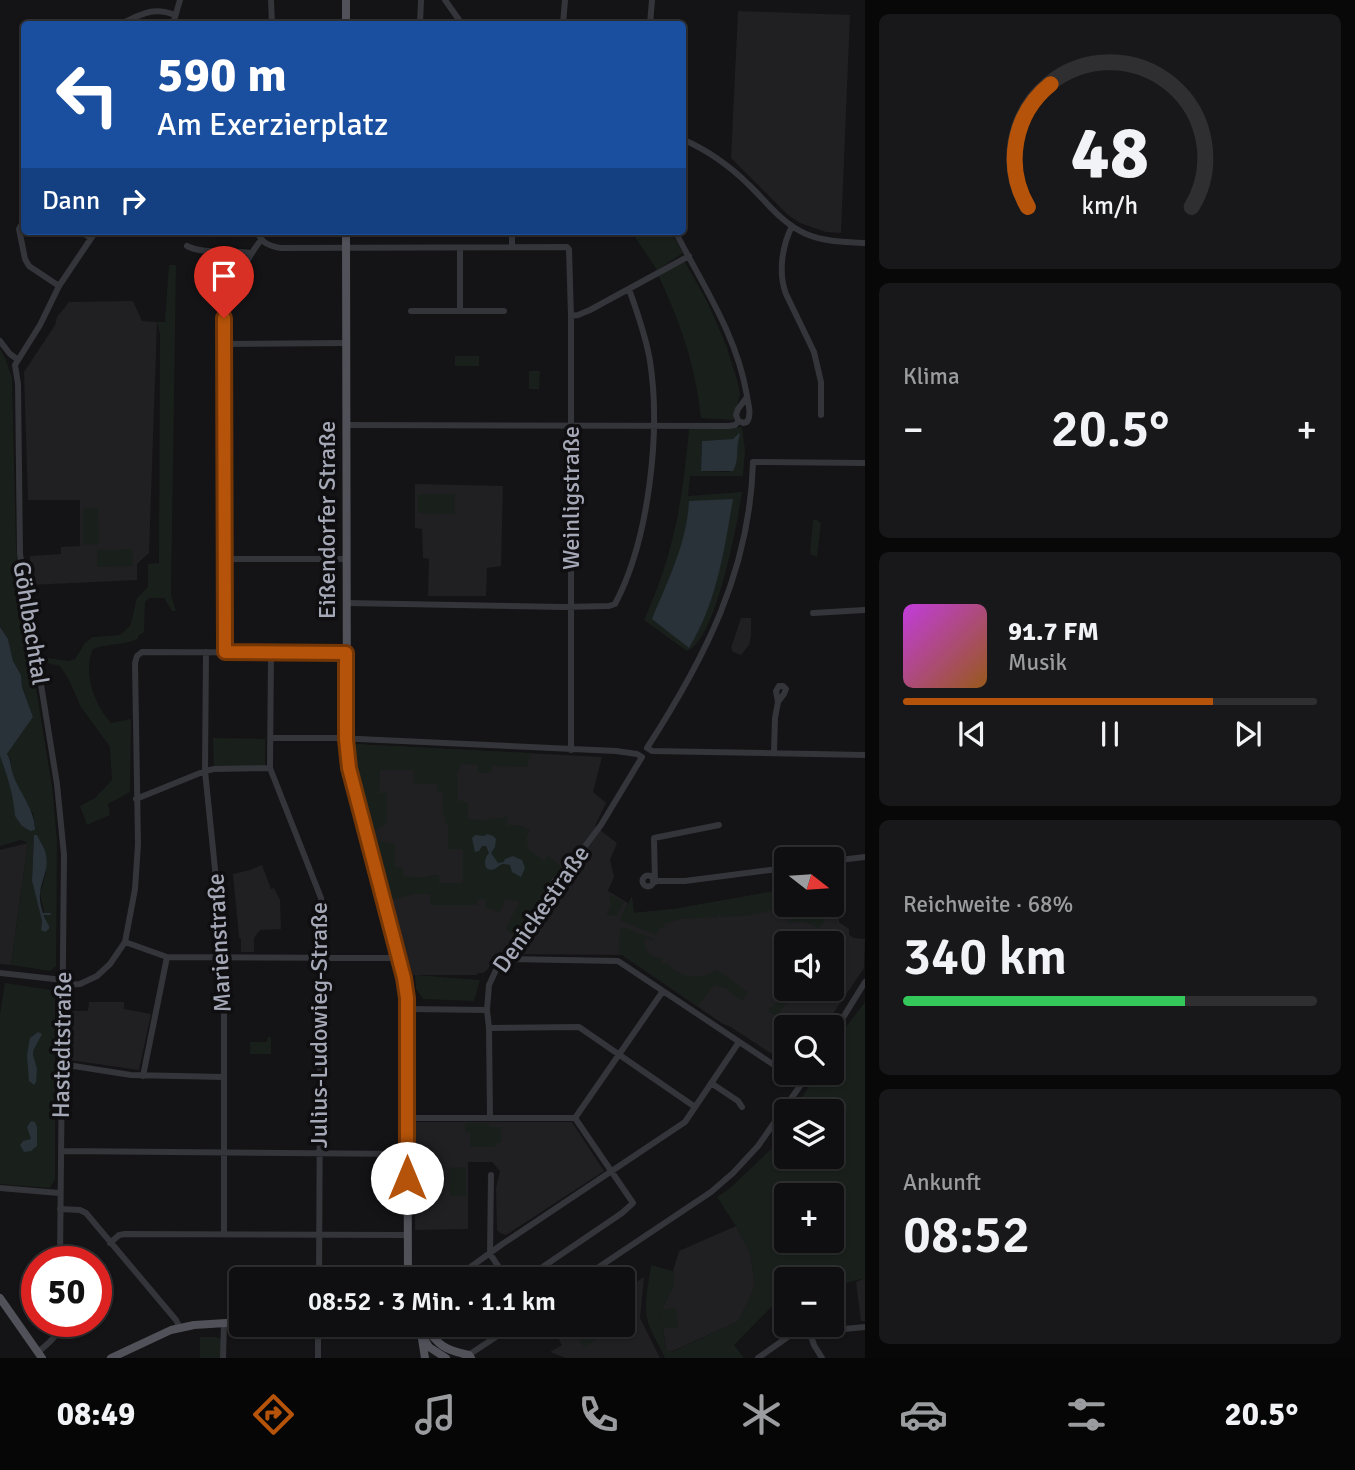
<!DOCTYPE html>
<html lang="de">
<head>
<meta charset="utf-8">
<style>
	:root { --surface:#0f0e10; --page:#181719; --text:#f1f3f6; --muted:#9b9c9f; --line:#2f2e30; --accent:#b45309 }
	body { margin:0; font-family:Signika,sans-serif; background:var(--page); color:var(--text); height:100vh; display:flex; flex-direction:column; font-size:26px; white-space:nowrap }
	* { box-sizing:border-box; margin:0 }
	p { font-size:23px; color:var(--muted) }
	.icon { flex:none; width:38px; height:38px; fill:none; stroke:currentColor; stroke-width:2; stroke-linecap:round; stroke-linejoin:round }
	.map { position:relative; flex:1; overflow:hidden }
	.panel { display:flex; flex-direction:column; gap:14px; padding:14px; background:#080809; width:490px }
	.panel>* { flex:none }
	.banner { position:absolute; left:21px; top:21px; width:665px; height:214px; border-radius:7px; box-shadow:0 2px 5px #0004,0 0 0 2px var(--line); background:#1a4fa0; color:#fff; overflow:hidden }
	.needle { width:46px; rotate:107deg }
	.fabs { position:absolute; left:774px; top:847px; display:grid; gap:14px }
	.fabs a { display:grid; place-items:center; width:70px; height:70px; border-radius:7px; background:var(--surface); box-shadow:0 2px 5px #0004,0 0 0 2px var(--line); font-size:35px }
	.speed { position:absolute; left:21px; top:1246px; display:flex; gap:14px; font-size:35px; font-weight:700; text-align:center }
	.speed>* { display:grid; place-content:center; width:91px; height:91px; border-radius:50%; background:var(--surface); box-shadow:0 2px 5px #0004,0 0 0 2px var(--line); line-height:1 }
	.speed .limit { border:10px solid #d22; background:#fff; color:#111 }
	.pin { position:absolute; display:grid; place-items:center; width:60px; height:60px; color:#fff; margin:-72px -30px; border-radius:50% 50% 50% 0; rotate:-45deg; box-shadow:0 0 7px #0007 }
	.pin .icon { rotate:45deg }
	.me { position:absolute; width:77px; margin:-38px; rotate:0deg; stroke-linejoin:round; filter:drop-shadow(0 0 5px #0008) }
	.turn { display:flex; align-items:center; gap:24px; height:147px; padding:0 21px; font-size:32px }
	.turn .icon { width:91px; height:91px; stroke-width:2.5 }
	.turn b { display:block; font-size:49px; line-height:60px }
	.then { display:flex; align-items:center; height:66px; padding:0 21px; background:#0003; gap:14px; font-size:26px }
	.big { font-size:52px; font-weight:600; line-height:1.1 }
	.panel .widget { flex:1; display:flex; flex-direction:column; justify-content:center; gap:10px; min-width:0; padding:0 24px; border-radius:10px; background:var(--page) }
	.panel .dial { align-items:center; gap:0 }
	.dial svg { height:182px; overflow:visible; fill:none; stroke:var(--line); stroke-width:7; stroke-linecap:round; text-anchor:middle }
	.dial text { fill:var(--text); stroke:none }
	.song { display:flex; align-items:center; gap:21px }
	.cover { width:84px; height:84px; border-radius:10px; background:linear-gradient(135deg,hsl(290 70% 55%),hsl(30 70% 35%)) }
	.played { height:7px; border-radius:4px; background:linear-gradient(90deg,var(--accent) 75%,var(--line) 75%) }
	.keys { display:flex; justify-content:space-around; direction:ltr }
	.heat { display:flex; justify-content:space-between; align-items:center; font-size:38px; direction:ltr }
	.charge { height:10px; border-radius:5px; background:linear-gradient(90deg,#34c759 68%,var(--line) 0) }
	.trip { position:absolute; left:229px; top:1267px; width:406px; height:70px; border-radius:7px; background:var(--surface); box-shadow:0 2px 5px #0004,0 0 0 2px var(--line); font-weight:600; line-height:70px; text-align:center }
	.dock { display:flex; height:112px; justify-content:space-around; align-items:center; background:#060606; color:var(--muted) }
	.dock .icon { width:49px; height:49px }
	.dock .on { color:var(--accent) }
	.dock b { font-size:32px; color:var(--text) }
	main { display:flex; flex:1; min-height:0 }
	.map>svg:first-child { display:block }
</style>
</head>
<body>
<main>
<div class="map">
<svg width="865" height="1358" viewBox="0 0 865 1358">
	<rect width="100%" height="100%" fill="#141315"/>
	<path fill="#201f22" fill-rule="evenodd" d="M738 11 850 15 841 233 826 232 800 223 788 215 731 158Z
		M133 301 142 321 157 322 149 553 137 564V580L30 585V556L61 554V547L80 546V500H28L24 372 55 325 57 317 69 302Z
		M415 484 503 486 501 566 487 568 486 596H428L429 559 423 558 422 529 415 528Z
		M741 618H751V636L749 645 741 655 733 652 731 648Z
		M354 744 602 757 593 792 606 803 595 826 617 843 610 860 614 877 608 891 628 903 623 914 674 909 786 889V905H831V890L840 889 839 922 849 929V935L854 938 865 939 864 968 824 1027H786V1063L729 1026 723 1024 622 955 499 954 487 970 483 973H477V975H413L391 900 356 769ZM786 943H831V989H786Z
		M28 843 11 965 0 964V850Z
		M262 865 271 889 274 888 280 900 281 929 260 930 254 938V952H241V939L239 937 233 874 250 870Z
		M89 1002H124V1009L151 1014 139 1070 69 1060 70 1011H88Z
		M416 1122H572L604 1171 506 1235 500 1233 497 1230 496 1188 500 1171 492 1162H468V1229L415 1230Z
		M736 1226 750 1252 755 1286 739 1321 671 1352 666 1350 661 1311 674 1285 673 1271 679 1251Z
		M644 1277 640 1318 660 1358H566L550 1352 562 1345 556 1335 571 1325H623V1291Z
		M865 1278V1321H861L856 1282Z"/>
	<path fill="#19201b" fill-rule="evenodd" d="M631 231H670L683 253 657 270Z
		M685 262 708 303 726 345 737 380 740 394 734 420 701 418C696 367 680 321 658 275Z
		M169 265H176L171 595 176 611H172L164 598H149L145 602 144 632 139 635 137 639C123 646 107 643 93 649 82 673 95 705 111 723L131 719 130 792 108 804 110 815 87 825 80 806 95 798 112 780 110 747 81 707 68 678 60 666 43 662 41 657 68 661 75 659 85 643 93 637 120 635 130 626 137 598 148 587V564L159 563 160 334 157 322H165Z
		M0 349 5 358 12 378 16 547 24 614 52 787 57 841 56 966 50 971 11 965 28 843 21 840 0 846V756C6 773 12 790 15 807 16 813 17 818 21 824 24 828 26 828 30 831L35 826 33 813 27 806 10 768 11 760 7 754 33 717 22 687 21 675 13 661 8 639 0 627ZM36 835 44 847 46 873 40 894 46 920 41 928 42 921 32 881 34 836Z
		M455 356H479V366H455Z
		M529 371H540L539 389H529Z
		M742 427 745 450 743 476H690L688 496 742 492C737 525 717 636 688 651L684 649 644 620C674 554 683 499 689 428ZM738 434 740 435 736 446 737 460 729 472 701 471 702 441 733 439Z
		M418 494H455V514L418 513Z
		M98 508 99 544 83 545V509Z
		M813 520H817L821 523 817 557 810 554Z
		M132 549 133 566 97 567V550Z
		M213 738 265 739V767H214Z
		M354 744 530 753 527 767 492 766 491 773H478V765L460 764 459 771 457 772 458 800 468 803 467 819 485 820 487 821 489 819 507 817V825L508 827 510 825 523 826 530 831 526 839 529 842 526 847 544 861 548 856 562 867 556 878 515 936 506 929 519 902 516 900 514 902 505 899 500 912 486 908V899H478L477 905H430V894H416L391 900 376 840 395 844V867H403V875L405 877 409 875V877H427V876L439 875V883H461L463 881V850L461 849H448V828L450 825 445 824V815H442L443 791H437V784L414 783 413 770H380L379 793H387V821L383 826 374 830 356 769Z
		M786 889V905H809L770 911 769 910 766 911 767 912 743 916 722 917 721 915H718V917L682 919 669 922 667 924 664 923 663 925 666 926 659 928V932L656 935 620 920 632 896 634 913 674 909Z
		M840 889 839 905H834L819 929C809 922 801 920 790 923L789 919H793L824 917 825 911 823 910 825 906 821 905H831V890Z
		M610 895 624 902 616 916 606 914 610 909Z
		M626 928 654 939 655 941 645 938C643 950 650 958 662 958L663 960 661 961 664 964 667 963C680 978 700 982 717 970L748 992 742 1001 729 992V989L714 985 698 1006 622 955H619L620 929Z
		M415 975 480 980 474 1001 423 999 416 989Z
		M5 983 51 990 55 993V1179L50 1188 0 1184V1014Z
		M786 989H796L777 1016 768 1011 772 1006 774 1007Z
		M865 1002V1278L831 1287V1279H786V1292L734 1345 744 1358H665C660 1346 652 1335 648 1322 643 1304 649 1282 651 1265L673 1271 674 1285 661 1311 666 1350 672 1352 739 1321 755 1286 750 1252 736 1226 717 1197 729 1189 771 1149 784 1157 786 1154V1157H831V1111H793L818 1073H831V1051L842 1032ZM831 1195V1241H786V1195Z
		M268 1037H271V1054H250V1042H267Z
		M465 1123H489V1127H501V1143H496L495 1147H470V1133L465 1132Z
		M466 1167V1196H450L449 1168Z
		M676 1308 678 1327 664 1328 662 1310Z
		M575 1325H595L602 1336 584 1347 572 1327Z
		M200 1337H216L221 1339V1358H200Z"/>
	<path fill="#293139" d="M739 433 740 435C735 447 740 460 733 471H701L702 441 733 439Z
		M733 499C724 551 717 602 689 648L652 619C668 580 687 543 689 501Z
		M0 627 8 639 13 661 21 675 22 687 33 717 7 754C11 760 10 764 12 771 18 792 35 808 35 830L30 831 22 826 15 816C14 797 7 775 0 756Z
		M487 834 493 836 496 839 495 847 491 853 498 863 504 862 505 859 513 856 522 860 525 868 521 877 512 872 510 865C500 863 502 864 495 869L490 870 486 868C484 862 485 857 489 853L486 846H482L479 851 475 852 472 838 475 835 484 836Z
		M34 835H37C40 842 45 847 46 855 49 871 41 880 40 894 39 903 44 918 49 926V929L45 932 41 930 42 921 32 881Z
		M38 1032 42 1034 33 1051V1055L37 1069 36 1082 34 1085 29 1081 27 1055 30 1038Z
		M31 1121 35 1122 37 1127V1146L31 1151 24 1152 20 1145 23 1141 31 1139 27 1127Z"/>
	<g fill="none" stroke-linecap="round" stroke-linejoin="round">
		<path stroke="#293139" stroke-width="2" d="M42 914H50"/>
		<path stroke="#34353a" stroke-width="6" d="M271 0 272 24
			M445 0 462 24
			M120 24C141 15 152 6 175 15
			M173 24 180 0
			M420 24 421 0
			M563 24 565 0
			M650 24 652 0
			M682 139C707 150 730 166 749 185 768 203 781 223 806 234 825 242 845 242 865 243
			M24 220 19 229 25 259 29 266 59 286
			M792 226C782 246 778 273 786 294L814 352 821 382V415
			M79 231 91 238
			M257 231C261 243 269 246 281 248L567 247 569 249 571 316V750
			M512 231V247
			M675 231C702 284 737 335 747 396 748 404 752 414 747 422L743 423 738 420 736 415 738 409 747 397
			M187 246C204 255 232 249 251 253
			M460 248V311
			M411 311H504
			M571 316 578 315 590 310 689 256
			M0 341 10 354 17 359
			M224 344 346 343
			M346 425 728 426 735 425 739 421
			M865 463 753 462C750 571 705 658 647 748L652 751 865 755
			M225 559H346
			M346 603 564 607 609 606 615 604C649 540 661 432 650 361 646 336 637 312 629 289
			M813 613 865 610
			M206 652 205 771 224 957V1234
			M225 652 224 318C229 294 246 259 261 240
			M271 653 270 768 321 898 319 1279
			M271 738H337L616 751 637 754 642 757 601 825 565 873 557 878 549 889 546 898 521 933 506 959 503 961 496 970 489 985 487 1010 489 1028 490 1118
			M774 753 775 718 778 702 776 691 779 686H783L786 689 784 694 778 702
			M136 799 205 771 214 769 270 768
			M831 861 865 857
			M642.5 881a5.5 5.5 0 1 1 11 0a5.5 5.5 0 1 1-11 0Z
			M653 881H685L786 868
			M655 882 654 838 719 825
			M125 942 167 957 389 958 398 956
			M506 959 618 961 786 1073
			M0 973 63 980
			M63 985 80 984 97 976 110 964 125 942 135 889 138 844 135 663 137 656 142 652 346 653
			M408 1009 487 1010
			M489 1028 579 1027 695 1107
			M831 1037 865 982
			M61 1064 131 1075 224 1077
			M786 1073 802 1083
			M143 1076 167 957
			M711 1083 738 1101 742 1107
			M407 1118H575L633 1203 622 1213 525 1279
			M575 1118 663 991
			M61 1151 407 1154
			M491 1175 490 1254 507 1279
			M0 1188 59 1193
			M60 1209 80 1210 86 1213 176 1320 180 1328
			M110 1243 119 1235 125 1234 407 1235
			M60 1262 64 855 57 784 20 554 18 384 15 365 40 325 59 286 96 231
			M454 1279 501 1245 685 1122 739 1042
			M581 1279 711 1192 733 1173 758 1146 809 1073
			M810 1333 814 1345 822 1358
			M38 1352C49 1343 59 1336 60 1321
			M223 1358 224 1323
			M318 1358V1325
			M464 1358 514 1325
			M758 1358 792 1334 865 1327"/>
		<path stroke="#505159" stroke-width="8" d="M346 0V24
			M346 231 347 760 404 978 407 998 408 1279
			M0 1298 42 1358
			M416 1325 429 1347 446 1358
			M424 1325C438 1345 444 1350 469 1355L471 1358
			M422 1339 425 1358
			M111 1358 171 1330 194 1325 242 1322"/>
	</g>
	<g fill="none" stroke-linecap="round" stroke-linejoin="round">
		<defs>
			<path id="route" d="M224 318 225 652 346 653V739L349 768 404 978 407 998V1178"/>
		</defs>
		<use href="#route" stroke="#753606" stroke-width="18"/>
		<use href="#route" stroke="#b45309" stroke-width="12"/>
	</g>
	<g text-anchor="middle" stroke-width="7" stroke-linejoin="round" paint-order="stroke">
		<g font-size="24" fill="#a5a8b6" stroke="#0f0e10">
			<text transform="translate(571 498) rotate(-90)" y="8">Weinligstraße</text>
			<text transform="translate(327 520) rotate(-90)" y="8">Eißendorfer Straße</text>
			<text transform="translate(31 623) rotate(81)" y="8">Göhlbachtal</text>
			<text transform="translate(541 909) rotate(-55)" y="8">Denickestraße</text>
			<text transform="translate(219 943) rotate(-93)" y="8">Marienstraße</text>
			<text transform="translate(319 1025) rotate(-90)" y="8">Julius-Ludowieg-Straße</text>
			<text transform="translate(62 1045) rotate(-89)" y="8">Hastedtstraße</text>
		</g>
	</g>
</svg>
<div class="fabs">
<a><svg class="needle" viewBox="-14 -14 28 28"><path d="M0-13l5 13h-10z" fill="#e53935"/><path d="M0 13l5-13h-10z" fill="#9b9c9f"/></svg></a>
<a><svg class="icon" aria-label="sound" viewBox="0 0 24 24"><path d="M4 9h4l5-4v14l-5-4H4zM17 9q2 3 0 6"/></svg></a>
<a><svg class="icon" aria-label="search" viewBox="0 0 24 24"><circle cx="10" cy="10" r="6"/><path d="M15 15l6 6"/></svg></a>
<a><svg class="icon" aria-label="layers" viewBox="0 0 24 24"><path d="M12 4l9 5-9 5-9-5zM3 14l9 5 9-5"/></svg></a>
<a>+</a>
<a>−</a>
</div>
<div class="speed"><div class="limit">50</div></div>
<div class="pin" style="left:224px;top:318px;background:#d93025"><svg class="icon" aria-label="arrive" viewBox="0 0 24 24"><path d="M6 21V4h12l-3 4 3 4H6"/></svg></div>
<svg class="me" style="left:407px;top:1178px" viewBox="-20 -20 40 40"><circle r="19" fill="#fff"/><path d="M0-13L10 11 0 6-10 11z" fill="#b45309"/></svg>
<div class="trip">08:52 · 3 Min. · 1.1 km</div>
<div class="banner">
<div class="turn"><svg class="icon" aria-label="left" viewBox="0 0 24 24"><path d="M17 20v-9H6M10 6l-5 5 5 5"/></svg><div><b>590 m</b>Am Exerzierplatz</div></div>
<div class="then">Dann<svg class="icon" aria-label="right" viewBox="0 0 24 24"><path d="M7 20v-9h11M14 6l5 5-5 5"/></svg></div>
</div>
</div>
<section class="panel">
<div class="widget dial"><svg viewBox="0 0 100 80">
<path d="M14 69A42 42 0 1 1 86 69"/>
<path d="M14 69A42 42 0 0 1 24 15" stroke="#b45309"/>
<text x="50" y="56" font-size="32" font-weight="700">48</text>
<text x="50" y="72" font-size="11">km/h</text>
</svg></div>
<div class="widget"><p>Klima</p>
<div class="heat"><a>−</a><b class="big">20.5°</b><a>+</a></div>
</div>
<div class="widget">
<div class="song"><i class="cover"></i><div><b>91.7 FM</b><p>Musik</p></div></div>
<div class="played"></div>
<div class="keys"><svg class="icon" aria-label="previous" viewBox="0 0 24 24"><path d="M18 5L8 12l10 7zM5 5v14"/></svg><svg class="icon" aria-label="pause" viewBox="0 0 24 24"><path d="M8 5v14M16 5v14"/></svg><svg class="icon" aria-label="next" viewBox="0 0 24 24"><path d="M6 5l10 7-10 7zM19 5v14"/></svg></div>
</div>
<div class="widget"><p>Reichweite · 68%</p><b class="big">340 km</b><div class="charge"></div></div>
<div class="widget"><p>Ankunft</p><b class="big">08:52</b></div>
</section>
</main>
<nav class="dock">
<b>08:49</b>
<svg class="icon on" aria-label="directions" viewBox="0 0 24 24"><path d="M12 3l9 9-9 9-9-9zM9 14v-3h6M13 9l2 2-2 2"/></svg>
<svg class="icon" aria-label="music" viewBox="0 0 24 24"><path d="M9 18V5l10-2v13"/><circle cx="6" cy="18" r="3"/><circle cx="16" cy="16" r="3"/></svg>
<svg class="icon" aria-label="phone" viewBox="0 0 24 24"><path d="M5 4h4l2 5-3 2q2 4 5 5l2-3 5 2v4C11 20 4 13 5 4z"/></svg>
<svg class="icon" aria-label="climate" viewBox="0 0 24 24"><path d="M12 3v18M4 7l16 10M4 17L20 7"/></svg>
<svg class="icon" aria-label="car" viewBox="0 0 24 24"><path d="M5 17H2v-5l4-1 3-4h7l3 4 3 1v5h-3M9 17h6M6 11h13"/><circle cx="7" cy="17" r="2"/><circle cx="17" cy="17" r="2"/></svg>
<svg class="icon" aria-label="filters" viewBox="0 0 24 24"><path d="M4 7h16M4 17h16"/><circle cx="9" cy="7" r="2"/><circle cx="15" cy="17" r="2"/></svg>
<b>20.5°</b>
</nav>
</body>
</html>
